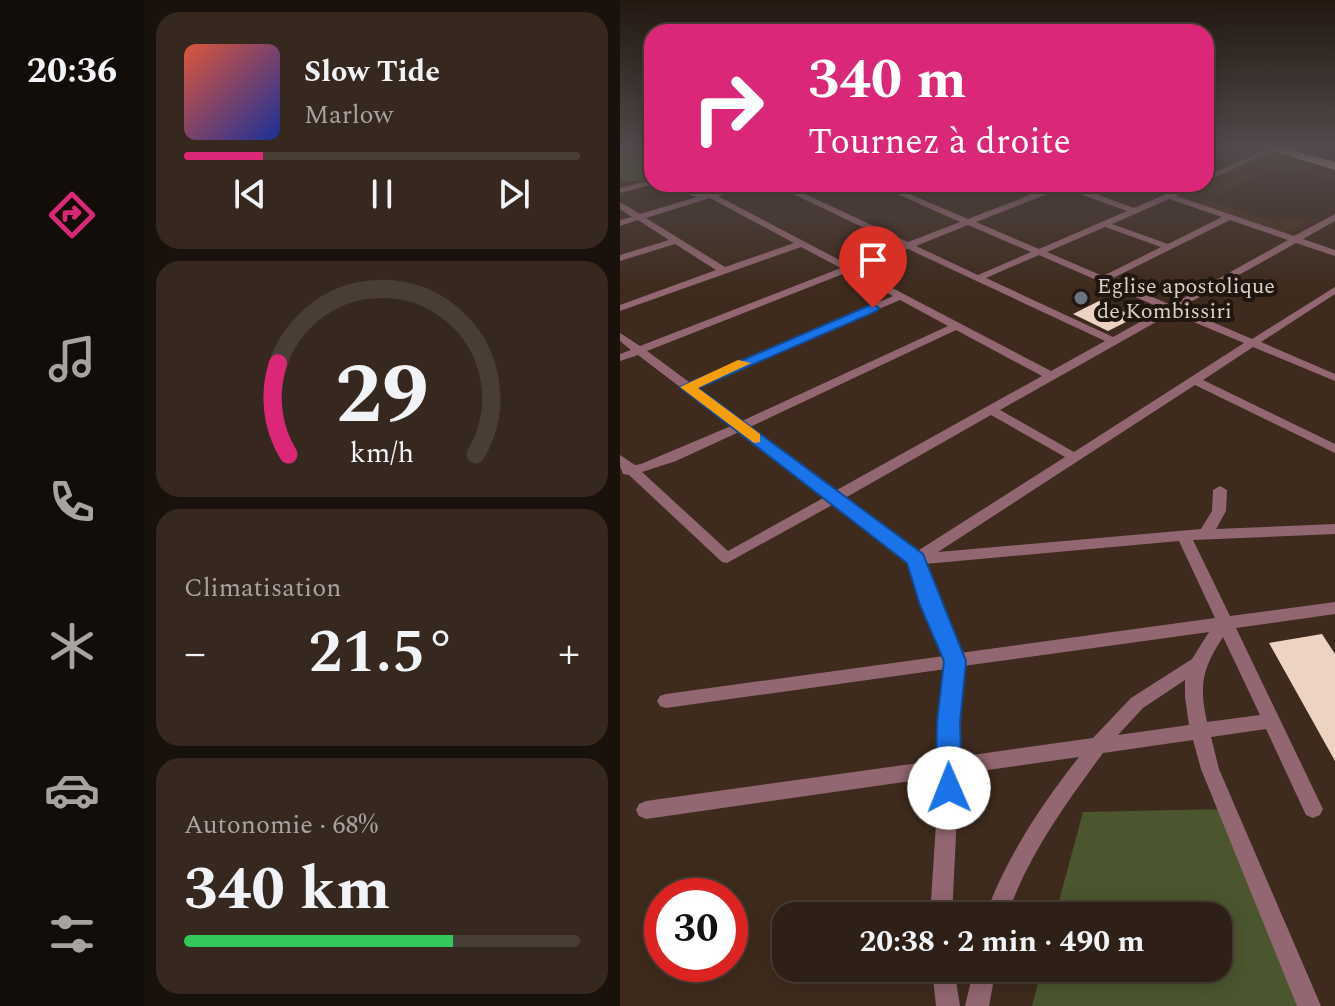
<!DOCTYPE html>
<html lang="fr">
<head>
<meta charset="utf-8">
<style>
	:root { --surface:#2e2016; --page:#36281f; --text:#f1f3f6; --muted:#a7a3a1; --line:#493e35; --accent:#db2777 }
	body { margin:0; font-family:Spectral,serif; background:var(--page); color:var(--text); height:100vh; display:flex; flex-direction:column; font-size:30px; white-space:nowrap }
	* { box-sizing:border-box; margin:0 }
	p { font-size:26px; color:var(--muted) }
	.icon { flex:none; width:44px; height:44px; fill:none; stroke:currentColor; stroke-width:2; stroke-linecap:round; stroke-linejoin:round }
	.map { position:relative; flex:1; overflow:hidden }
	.drawer { display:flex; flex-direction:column; gap:12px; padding:12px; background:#19120c; width:476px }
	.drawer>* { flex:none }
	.top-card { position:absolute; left:24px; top:24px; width:570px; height:168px; border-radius:24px; box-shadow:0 4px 20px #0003,0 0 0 2px var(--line); background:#db2777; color:#fff; overflow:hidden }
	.speed { position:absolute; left:24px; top:878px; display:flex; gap:16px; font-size:40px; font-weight:700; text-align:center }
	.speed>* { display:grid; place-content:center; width:104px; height:104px; border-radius:50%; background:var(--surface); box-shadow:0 4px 20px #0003,0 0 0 2px var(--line); line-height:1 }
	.speed .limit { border:12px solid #d22; background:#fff; color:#111 }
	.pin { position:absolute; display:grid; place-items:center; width:68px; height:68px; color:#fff; margin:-82px -34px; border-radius:50% 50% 50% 0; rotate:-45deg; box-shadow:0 0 8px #0007 }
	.pin .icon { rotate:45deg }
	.me { position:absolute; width:88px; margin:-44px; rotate:359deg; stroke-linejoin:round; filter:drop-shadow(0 0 6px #0008) }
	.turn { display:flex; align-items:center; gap:28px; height:168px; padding:0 32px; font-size:36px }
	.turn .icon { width:104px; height:104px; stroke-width:2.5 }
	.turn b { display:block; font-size:56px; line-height:68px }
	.big { font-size:60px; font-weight:700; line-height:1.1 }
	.drawer .tile { flex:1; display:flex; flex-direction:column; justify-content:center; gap:12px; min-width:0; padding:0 28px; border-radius:24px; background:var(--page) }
	.drawer .dial { align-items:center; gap:0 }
	.dial svg { height:208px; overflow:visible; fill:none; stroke:var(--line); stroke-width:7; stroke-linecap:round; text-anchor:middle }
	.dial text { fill:var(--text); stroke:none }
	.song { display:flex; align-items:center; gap:24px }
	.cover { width:96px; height:96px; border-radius:12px; background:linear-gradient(135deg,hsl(10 70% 55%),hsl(230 70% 35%)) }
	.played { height:8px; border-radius:4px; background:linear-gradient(90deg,var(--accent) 20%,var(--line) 20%) }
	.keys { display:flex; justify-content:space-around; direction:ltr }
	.heat { display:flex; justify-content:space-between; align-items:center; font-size:44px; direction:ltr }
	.charge { height:12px; border-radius:6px; background:linear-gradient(90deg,#34c759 68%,var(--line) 0) }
	.trip { position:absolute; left:152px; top:902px; width:460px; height:80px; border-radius:24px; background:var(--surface); box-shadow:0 4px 20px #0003,0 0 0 2px var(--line); font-weight:700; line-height:80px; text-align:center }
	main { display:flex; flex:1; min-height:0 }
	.tab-bar { display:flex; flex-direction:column; width:144px; justify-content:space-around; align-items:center; background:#120d09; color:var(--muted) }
	.tab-bar .icon { width:56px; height:56px }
	.tab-bar .current { color:var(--accent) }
	.tab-bar b { font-size:36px; color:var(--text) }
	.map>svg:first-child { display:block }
</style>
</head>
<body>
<main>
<nav class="tab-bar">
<b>20:36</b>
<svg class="icon current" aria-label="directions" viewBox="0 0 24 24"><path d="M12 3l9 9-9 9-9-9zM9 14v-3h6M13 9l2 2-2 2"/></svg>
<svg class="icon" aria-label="music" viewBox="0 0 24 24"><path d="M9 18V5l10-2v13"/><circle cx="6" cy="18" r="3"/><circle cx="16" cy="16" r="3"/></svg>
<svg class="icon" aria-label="phone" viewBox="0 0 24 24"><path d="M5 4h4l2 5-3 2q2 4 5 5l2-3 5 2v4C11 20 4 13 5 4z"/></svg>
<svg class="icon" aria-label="climate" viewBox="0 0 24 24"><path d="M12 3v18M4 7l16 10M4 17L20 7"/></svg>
<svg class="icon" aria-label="car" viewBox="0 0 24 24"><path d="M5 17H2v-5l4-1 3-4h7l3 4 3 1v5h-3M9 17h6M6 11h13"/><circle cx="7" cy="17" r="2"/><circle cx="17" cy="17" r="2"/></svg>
<svg class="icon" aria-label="filters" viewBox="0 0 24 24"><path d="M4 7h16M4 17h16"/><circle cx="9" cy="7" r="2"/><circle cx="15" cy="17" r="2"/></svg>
</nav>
<section class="drawer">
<div class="tile">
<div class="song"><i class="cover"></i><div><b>Slow Tide</b><p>Marlow</p></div></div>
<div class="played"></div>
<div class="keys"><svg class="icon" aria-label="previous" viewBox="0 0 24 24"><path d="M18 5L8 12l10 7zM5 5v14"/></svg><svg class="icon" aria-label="pause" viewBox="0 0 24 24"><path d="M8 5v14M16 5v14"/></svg><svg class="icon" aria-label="next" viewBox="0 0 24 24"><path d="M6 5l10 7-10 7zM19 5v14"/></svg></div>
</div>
<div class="tile dial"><svg viewBox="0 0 100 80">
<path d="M14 69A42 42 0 1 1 86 69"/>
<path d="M14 69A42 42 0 0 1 10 34" stroke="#db2777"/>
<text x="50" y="56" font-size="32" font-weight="700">29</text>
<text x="50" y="72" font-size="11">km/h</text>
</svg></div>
<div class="tile"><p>Climatisation</p>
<div class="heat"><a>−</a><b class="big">21.5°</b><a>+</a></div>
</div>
<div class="tile"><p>Autonomie · 68%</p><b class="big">340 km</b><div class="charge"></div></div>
</section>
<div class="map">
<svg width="715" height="1006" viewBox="0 0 715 1006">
	<rect width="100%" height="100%" fill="#3e2b1d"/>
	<path fill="#4a321f" d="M649 152 715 170V181L674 169 665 173 653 170 587 200 654 223 669 217 687 223 664 235 549 196 576 184H586V179Z"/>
	<path fill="#4b562f" d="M32 151V180L0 182V155Z
		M606 809 689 1006H412L422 968H598V916H435L463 812Z"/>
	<path fill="#edd4c2" d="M479 301 516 317 488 331 453 314Z
		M702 634 715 654V761L649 643Z"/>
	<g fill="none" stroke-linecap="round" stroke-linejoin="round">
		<path fill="#936771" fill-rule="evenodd" d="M6 148H32V151H9Z
			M650 148 658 149 586 181V176Z
			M32 180 34 184 0 193V188Z
			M37 184C54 184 72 195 88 193 103 192 116 184 132 184L98 196 229 265 280 245 152 184H163L178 191 203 184H215L185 194 288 242 340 222 255 184H266L348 219 410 195 385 184H396L417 192 438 184H449L514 208 569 184H580L556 196 674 236 715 214V221L683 239 715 250V256L676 243 560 308 632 339 715 287V294L641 342 715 374V381L633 347 583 380 715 444V453L575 385 318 552 581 529 592 511 593 490 600 486 607 490 606 511 596 529 715 524V534L573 540 610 616 715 602V614L616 628 700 803 703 809 700 815 693 818 686 815 646 729 591 737 599 769 701 1006H677L581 769 573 740 483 753C446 803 407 857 387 916H365C386 858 421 805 459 757L339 774 332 916H310L319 777 26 819 19 816 16 810 19 804 26 801 320 760V723L326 669 46 708 40 706 37 701 40 696 46 694 324 656 302 605 289 562 214 504 107 563 102 562 9 475 3 474 0 466V455L15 465 21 464 111 426 18 355 0 361V354L11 350 0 341V333L20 346 221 268 181 247 0 311V305L96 270 55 244 0 261V255L49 240 18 220 0 226V220L12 217 0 209V202L20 214 77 197ZM443 188 507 211 419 249 356 222ZM90 198 174 243 105 267 26 218ZM549 199 602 217 548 244 492 224ZM610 220 668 240 551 305 491 279ZM348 225 411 252 358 275 296 246ZM485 227 541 247 483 276 427 252ZM288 249 485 341 431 371 236 269ZM419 255 543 309 493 337 366 278ZM228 272 273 296 69 382 27 351ZM280 300 328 326 122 421 76 387ZM552 313 624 343 454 452 380 410ZM336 330 422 376 215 491 130 427ZM371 415 445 457 296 552 225 498ZM119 432 205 497 108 551 22 472 56 461ZM559 541 595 618 340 653 318 605 305 564ZM589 632 572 659 511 698 473 738 338 757V723L343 666ZM603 637 640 715 587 722C579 685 582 669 603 637ZM565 680V697L569 725 498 735 523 708Z
			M312 968H334L340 1006H316Z
			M354 968H376L369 1006H345Z"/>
		<path fill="#f5c8d1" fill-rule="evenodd" d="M643 148H663L715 162V170Z"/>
	</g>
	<linearGradient id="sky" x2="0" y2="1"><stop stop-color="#221810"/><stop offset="0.51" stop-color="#524a4c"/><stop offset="1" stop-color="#524a4c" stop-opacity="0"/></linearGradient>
	<rect width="715" height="289" fill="url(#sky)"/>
	<path fill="#1a73e8" stroke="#114b97" stroke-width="2" d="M253 304 259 308 257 311 78 388 303 554 346 661 340 723 342 788 338 796 329 799 320 796 316 788 317 723 324 661 300 605 287 563 60 387Z"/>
	<path fill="#f59e0b" d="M118 360 131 363 78 388 140 434V442L134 443 60 387Z"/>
	<circle fill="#6b7280" stroke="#1e160f" stroke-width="3" cx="461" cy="298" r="8"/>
	<g text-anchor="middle" stroke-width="8" stroke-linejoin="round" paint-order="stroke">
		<g font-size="22" fill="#dccfc6" stroke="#1e160f" text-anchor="start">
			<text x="477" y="293">Eglise apostolique<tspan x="477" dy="25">de Kombissiri</tspan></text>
		</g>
	</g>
</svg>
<div class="speed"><div class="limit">30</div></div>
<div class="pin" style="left:253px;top:308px;background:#d93025"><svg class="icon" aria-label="arrive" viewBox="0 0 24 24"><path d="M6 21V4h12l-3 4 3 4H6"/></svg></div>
<svg class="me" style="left:329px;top:788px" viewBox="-20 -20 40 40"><circle r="19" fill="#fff"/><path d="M0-13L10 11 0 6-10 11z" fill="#1a73e8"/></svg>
<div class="trip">20:38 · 2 min · 490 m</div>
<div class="top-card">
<div class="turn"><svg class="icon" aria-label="right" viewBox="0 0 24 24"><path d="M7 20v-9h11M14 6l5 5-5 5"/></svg><div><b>340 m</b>Tournez à droite</div></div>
</div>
</div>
</main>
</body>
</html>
